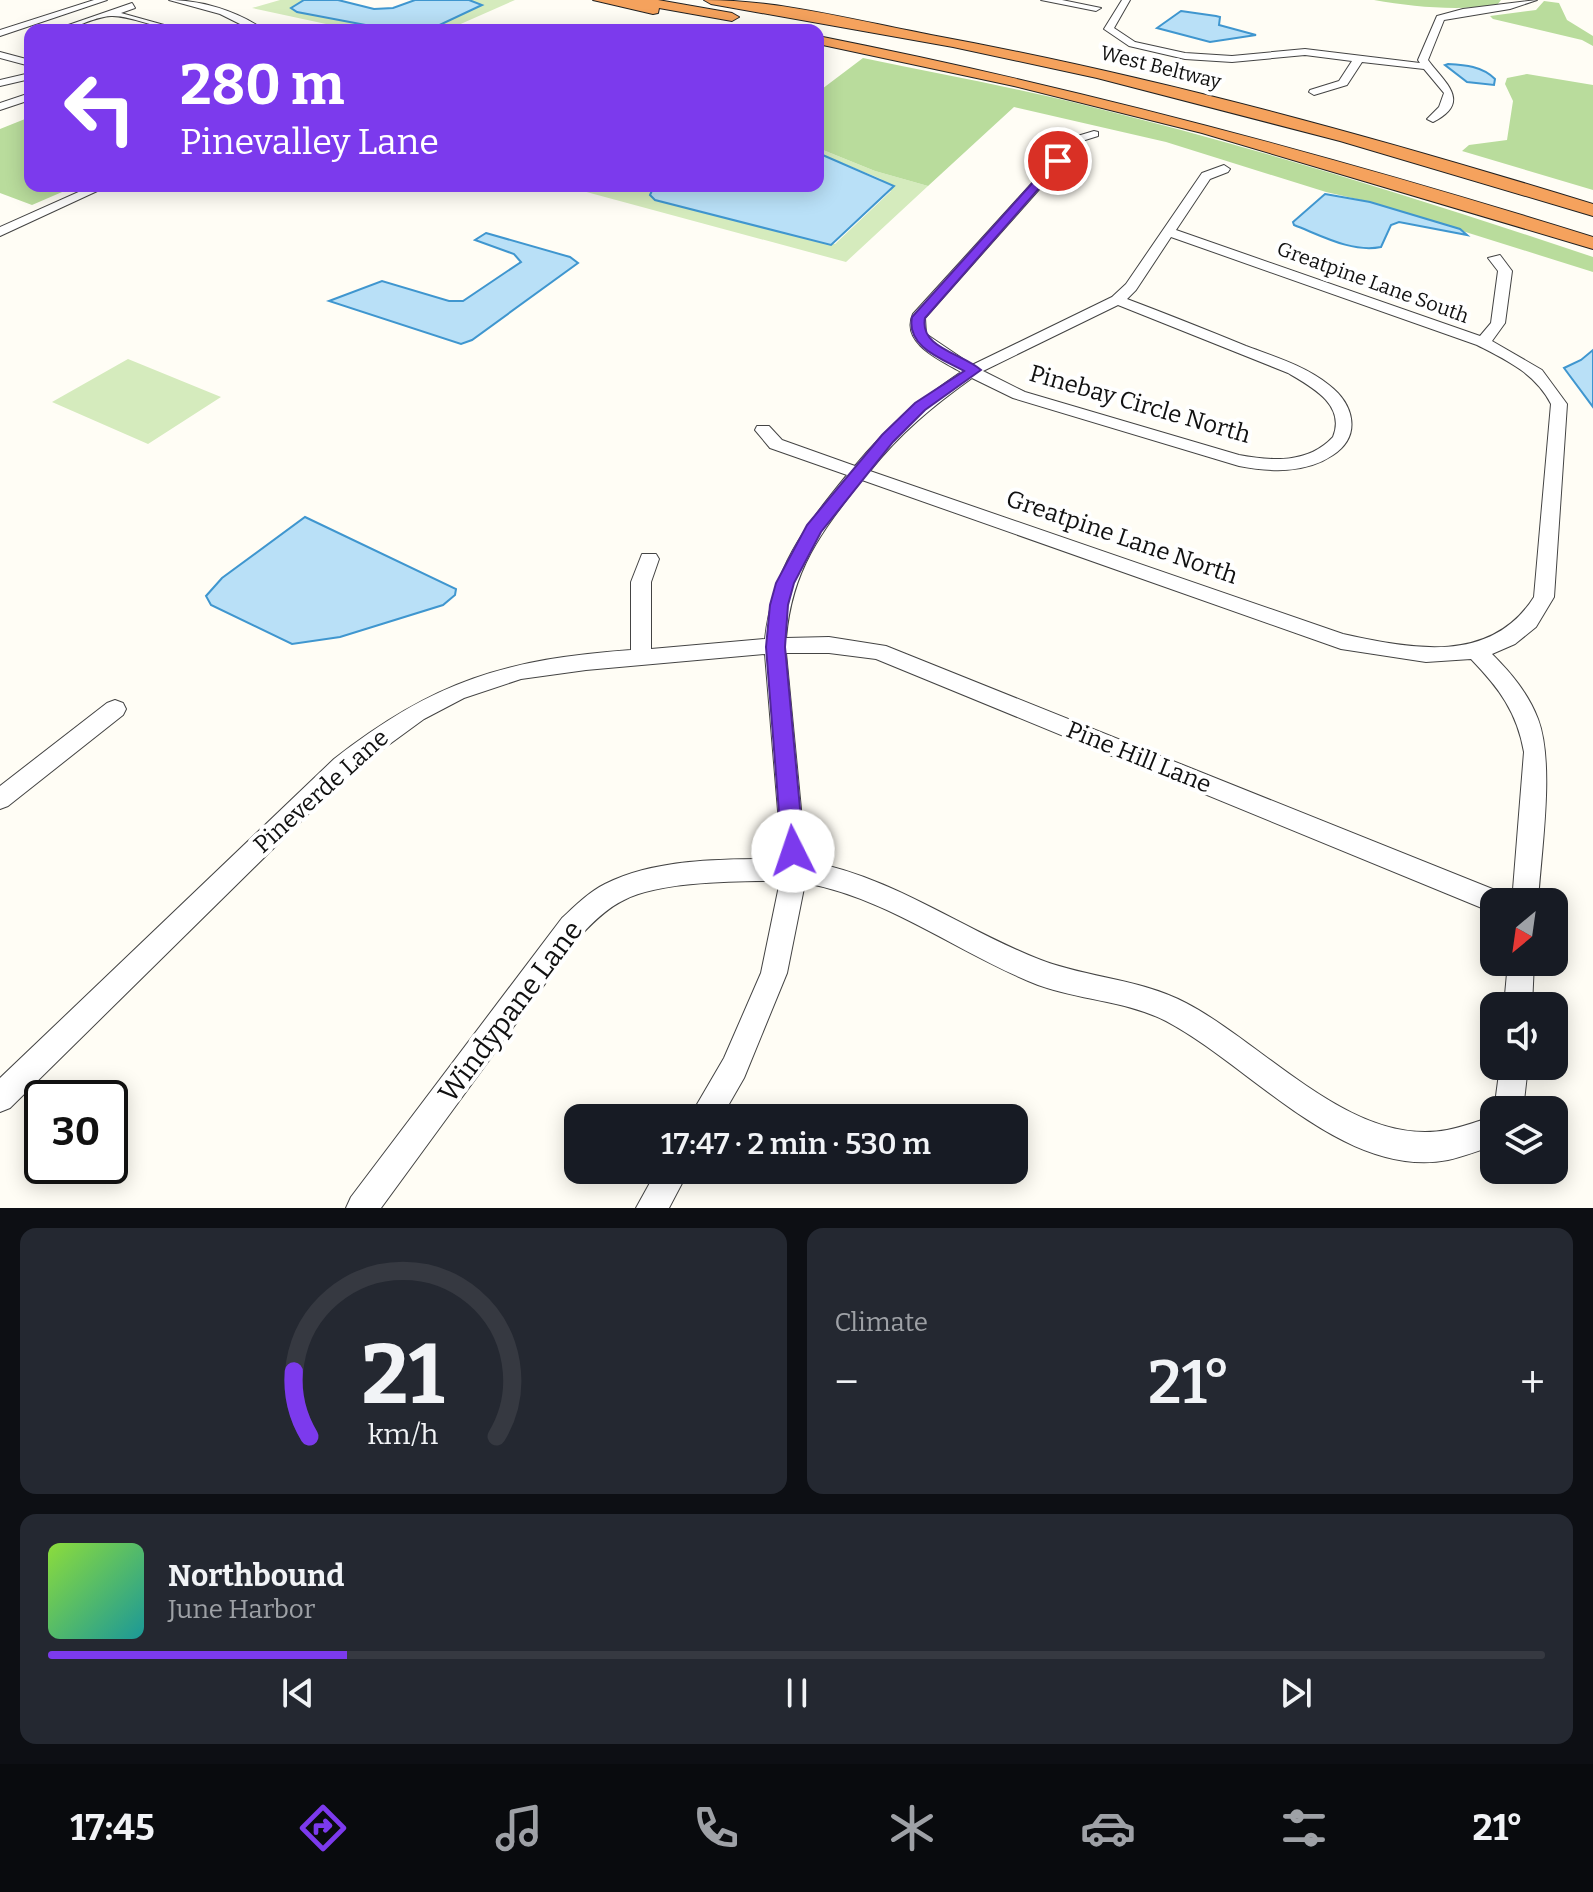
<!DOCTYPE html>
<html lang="en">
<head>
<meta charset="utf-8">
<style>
	:root { --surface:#171b24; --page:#242831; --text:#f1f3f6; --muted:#9ea1a6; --line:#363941; --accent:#7c3aed }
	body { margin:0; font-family:Bitter,serif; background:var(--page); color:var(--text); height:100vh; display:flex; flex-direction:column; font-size:30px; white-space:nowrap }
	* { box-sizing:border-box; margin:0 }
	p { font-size:26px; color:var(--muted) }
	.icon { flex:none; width:44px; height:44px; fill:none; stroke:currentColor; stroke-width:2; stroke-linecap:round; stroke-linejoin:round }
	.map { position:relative; height:1208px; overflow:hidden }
	.drawer { display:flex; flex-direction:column; gap:20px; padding:20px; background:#0d0f14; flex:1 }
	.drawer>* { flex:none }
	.top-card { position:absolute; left:24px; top:24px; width:800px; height:168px; border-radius:16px; box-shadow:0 4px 20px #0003; background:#7c3aed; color:#fff; overflow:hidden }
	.needle { width:52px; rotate:209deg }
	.buttons { position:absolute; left:1480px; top:888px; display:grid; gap:16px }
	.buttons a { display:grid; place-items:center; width:88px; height:88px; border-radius:16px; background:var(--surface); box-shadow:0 4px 20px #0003; font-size:40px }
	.speed { position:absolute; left:24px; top:1080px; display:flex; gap:16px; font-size:40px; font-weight:700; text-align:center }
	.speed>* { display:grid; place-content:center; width:104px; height:104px; border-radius:50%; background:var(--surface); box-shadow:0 4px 20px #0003; line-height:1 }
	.speed .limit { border:4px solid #111; border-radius:12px; background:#fff; color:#111 }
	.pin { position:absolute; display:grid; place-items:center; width:68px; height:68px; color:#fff; margin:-34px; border:4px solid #fff; border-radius:50%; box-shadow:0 2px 8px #0007 }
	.me { position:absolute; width:88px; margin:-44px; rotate:356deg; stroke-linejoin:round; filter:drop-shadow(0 0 6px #0008) }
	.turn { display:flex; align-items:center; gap:28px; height:168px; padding:0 24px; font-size:36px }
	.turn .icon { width:104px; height:104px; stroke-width:2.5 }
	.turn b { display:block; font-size:56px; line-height:68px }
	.big { font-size:60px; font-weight:600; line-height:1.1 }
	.drawer .tile { flex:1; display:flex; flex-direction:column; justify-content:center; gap:12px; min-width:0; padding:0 28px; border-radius:16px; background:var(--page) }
	.drawer .dial { align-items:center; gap:0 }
	.dial svg { height:208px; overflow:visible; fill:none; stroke:var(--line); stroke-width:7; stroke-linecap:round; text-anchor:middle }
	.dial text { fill:var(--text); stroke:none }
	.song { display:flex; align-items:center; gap:24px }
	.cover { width:96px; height:96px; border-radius:12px; background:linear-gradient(135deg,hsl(90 70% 55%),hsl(180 70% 35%)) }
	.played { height:8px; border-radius:4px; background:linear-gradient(90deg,var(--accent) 20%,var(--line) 20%) }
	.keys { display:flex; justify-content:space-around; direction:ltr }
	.heat { display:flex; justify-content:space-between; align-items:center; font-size:44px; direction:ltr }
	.drawer .tiles { flex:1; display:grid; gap:20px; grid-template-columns:1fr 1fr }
	.tile:last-child { grid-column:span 2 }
	.trip { position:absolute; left:564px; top:1104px; width:464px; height:80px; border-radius:16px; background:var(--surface); box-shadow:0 4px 20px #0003; font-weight:600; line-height:80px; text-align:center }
	.dock { display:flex; height:128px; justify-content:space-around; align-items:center; background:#090b0e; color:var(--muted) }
	.dock .icon { width:56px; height:56px }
	.dock .current { color:var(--accent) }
	.dock b { font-size:36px; color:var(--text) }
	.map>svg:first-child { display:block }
</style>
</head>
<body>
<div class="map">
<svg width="1593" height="1208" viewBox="0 0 1593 1208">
	<rect width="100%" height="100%" fill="#fffdf5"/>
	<path fill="#d5ebbd" d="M280 0H304L291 8 297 12 392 30H354L252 8Z
		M469 0H515L447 30H429L481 6Z
		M818 148 875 171 928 186 846 262 568 187 654 186 650 195 835 244 891 191 881 179 818 153Z
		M128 359 221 397 148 444 52 402Z"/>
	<path fill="#b9dc9c" d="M1374 0H1501L1497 5C1456 11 1415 7 1374 0Z
		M1544 1 1559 3 1567 20 1593 36V46L1582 40 1493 19 1490 16 1536 10Z
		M863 58C938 74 1014 87 1088 106 1258 148 1427 201 1593 257V272L1370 202 1326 192 1166 142 1014 107 928 186 875 171 818 148V92Z
		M1527 74 1593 85V190L1462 151 1469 145 1507 140 1513 101 1505 84 1507 78Z
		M30 117V186H76L32 205 0 193V129Z"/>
	<path fill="#b9e0f7" stroke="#3f96cf" stroke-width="2" d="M304 0H338L374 9 393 8 415 0H469L482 5 429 30H392L297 12 291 8Z
		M1181 11 1216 16 1220 17 1219 25 1256 35 1210 42 1157 28Z
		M1448 64C1465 65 1482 66 1495 79L1494 85 1467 82 1445 65Z
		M818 153 894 186 831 245 655 200 650 195 654 186H818Z
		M1325 194 1370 202 1460 229 1467 235 1399 222 1391 225 1381 247C1352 253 1320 235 1294 225L1293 222Z
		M486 233 570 257 578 263 472 340 461 344 329 301 382 281 449 301H463L521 262 514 254 475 240Z
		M1593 350V407L1564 368 1581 360Z
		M305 517 456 589 455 595 443 605 340 637 292 644 211 605 206 596 222 578Z"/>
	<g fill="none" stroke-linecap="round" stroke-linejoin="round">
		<defs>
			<path id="minor" d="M94 0H107L0 36V30Z
				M169 0C201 0 238 11 264 30H252L220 14Z
				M1041 0H1062L1101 8 1096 11Z
				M1122 0H1130L1114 28 1135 42 1185 53 1232 56 1305 49 1420 63 1418 60 1437 16 1463 9 1537 0 1510 9 1444 20 1428 60C1444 82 1473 102 1433 122L1427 119 1439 107 1444 93 1424 69 1362 62 1347 85 1314 95 1309 92 1310 90 1339 81 1352 61 1305 55 1232 62 1185 59 1129 46 1104 29Z
				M132 3 135 8 121 13 182 30C158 30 131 15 111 16 92 17 75 30 54 30Z
				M0 52 30 60V66L0 58Z
				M30 73V79L0 86V80Z
				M30 93V100L0 110V103Z
				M1094 131 1098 132V136L1082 141 925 318 926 334 972 365 1112 297 1126 284 1202 173 1224 165 1230 169 1228 172 1210 179 1176 230 1480 336 1491 323 1498 271 1488 258 1500 255 1512 271 1505 323 1492 341 1542 370 1567 404 1554 597 1536 627 1515 644 1492 654C1511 673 1528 693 1538 719 1555 764 1541 851 1538 902H1512L1524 752C1517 712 1499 688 1471 659L1426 662 1341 649 862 480C821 532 792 569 786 638L829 637 886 646 1505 894 1509 902H1494V913L876 659 829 653H786L806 861C892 876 961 929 1041 960 1088 978 1141 979 1186 1003 1265 1044 1352 1148 1447 1130 1463 1127 1479 1121 1494 1116V1146C1479 1150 1463 1157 1448 1160 1344 1180 1250 1065 1166 1021 1127 1001 1079 1000 1038 985 959 954 889 898 805 883L787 973 744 1078 721 1118H689L724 1058 761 973 780 881C739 881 661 881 624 900 607 908 593 922 580 936L381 1208H346L351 1197 562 918C575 906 589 892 605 884 656 858 726 859 782 859L765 654 586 670 521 679 464 698 424 719 350 773 10 1108 0 1112V1078L334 759C433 681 506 659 631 650V582L642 554H656L659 559 651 582V649L765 639C773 568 804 528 847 475L770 448 755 430 757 426H769L782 440 855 466C887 427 920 400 961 372 940 360 900 343 913 314L1074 137ZM1171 237 1477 345C1506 360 1535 373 1551 404L1534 597C1491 665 1412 649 1343 634L870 471C900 433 933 406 972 378L1013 398 1239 466C1270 472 1305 474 1333 455 1362 436 1354 404 1329 385 1305 366 1275 357 1246 346 1207 330 1167 314 1127 299L1136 290ZM1118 305 1288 373C1312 387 1346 405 1333 437 1308 464 1272 461 1239 455L1025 392 983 371Z
				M92 186H108L0 236V227Z
				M115 700 123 703 126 709 123 715 8 806 0 809V786L107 703Z
				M1508 962H1534L1532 1006H1504Z
				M1500 1066H1528L1523 1110 1494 1111Z
				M657 1170H689L669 1208H636Z"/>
			<path id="highway" d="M593 0H658L732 13 739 17 732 21 659 8 658 13 653 14Z
				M704 0C780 0 857 21 931 35 1155 76 1375 137 1593 204V216L1340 141 1097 78 953 47 711 4Z
				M818 36C1080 88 1337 157 1593 237V249L1202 133 1014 86 818 44Z"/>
		</defs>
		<use href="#minor" stroke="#444" stroke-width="2"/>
		<use href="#highway" stroke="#222" stroke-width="2"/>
		<use href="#minor" fill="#fff" fill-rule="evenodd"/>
		<use href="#highway" fill="#f5a25d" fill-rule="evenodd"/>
	</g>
	<path fill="#7c3aed" stroke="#51269a" stroke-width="2" d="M1054 159 1063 161 925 318C919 348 964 354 981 370L925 410 893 442 821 532 794 583 788 605 785 647 804 851 801 858 793 861 785 858 782 851 766 647 770 605 776 583 807 525 882 435 915 403 964 371C942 359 906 347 912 317Z"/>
	<g text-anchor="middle" stroke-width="8" stroke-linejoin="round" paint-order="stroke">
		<g font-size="20" fill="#111" stroke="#fff">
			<text transform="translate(1161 67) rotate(14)" y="7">West Beltway</text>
			<text transform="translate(1373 282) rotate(20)" y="7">Greatpine Lane South</text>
		</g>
		<g font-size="24" fill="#111" stroke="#fff">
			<text transform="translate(1140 404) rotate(16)" y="8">Pinebay Circle North</text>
			<text transform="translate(1122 537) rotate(19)" y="8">Greatpine Lane North</text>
			<text transform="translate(1139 757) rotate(22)" y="8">Pine Hill Lane</text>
			<text transform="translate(321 791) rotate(-42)" y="8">Pineverde Lane</text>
		</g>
		<g font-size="28" fill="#111" stroke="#fff">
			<text transform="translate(510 1011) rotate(-53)" y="10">Windypane Lane</text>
		</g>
	</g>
</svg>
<div class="buttons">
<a><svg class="needle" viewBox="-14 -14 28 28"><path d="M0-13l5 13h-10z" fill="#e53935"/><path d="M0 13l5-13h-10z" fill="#9ea1a6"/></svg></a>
<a><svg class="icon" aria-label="sound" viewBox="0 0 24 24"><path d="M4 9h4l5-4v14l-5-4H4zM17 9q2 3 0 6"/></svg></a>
<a><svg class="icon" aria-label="layers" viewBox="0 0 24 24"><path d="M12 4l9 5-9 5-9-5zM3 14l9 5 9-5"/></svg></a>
</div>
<div class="speed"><div class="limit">30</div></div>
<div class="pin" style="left:1058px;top:161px;background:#d93025"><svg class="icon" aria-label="arrive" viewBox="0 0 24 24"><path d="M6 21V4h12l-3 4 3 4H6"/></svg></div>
<svg class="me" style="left:793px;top:851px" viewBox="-20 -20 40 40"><circle r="19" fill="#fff"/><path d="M0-13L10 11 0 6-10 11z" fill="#7c3aed"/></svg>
<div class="trip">17:47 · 2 min · 530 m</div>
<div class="top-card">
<div class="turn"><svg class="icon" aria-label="left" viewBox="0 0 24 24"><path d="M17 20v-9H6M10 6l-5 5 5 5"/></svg><div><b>280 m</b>Pinevalley Lane</div></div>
</div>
</div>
<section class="drawer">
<div class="tiles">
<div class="tile dial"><svg viewBox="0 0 100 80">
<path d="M14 69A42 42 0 1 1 86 69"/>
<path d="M14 69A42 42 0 0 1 8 44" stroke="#7c3aed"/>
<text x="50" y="56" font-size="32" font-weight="700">21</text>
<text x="50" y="72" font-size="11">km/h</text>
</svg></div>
<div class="tile"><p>Climate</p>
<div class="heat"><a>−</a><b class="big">21°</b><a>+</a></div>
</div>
<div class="tile">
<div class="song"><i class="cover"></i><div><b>Northbound</b><p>June Harbor</p></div></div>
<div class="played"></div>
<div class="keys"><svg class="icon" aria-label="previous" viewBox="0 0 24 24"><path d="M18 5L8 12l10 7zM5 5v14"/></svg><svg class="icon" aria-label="pause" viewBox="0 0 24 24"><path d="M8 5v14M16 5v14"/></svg><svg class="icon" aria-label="next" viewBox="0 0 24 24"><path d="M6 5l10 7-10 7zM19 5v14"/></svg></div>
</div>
</div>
</section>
<nav class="dock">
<b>17:45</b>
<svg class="icon current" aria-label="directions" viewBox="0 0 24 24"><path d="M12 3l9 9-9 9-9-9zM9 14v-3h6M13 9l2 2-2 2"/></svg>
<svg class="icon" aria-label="music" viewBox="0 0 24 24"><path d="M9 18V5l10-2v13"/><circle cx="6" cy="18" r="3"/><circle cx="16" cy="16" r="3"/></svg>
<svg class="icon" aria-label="phone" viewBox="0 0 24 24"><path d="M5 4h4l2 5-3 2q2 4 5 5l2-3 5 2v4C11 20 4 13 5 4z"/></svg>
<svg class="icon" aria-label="climate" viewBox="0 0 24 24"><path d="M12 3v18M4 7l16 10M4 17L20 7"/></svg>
<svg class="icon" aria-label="car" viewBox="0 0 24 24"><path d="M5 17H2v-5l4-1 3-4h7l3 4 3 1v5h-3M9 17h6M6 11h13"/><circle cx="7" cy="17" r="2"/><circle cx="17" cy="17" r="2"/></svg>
<svg class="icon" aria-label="filters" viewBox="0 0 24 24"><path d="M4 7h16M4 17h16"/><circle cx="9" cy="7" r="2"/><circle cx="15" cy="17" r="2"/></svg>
<b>21°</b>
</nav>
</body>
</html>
